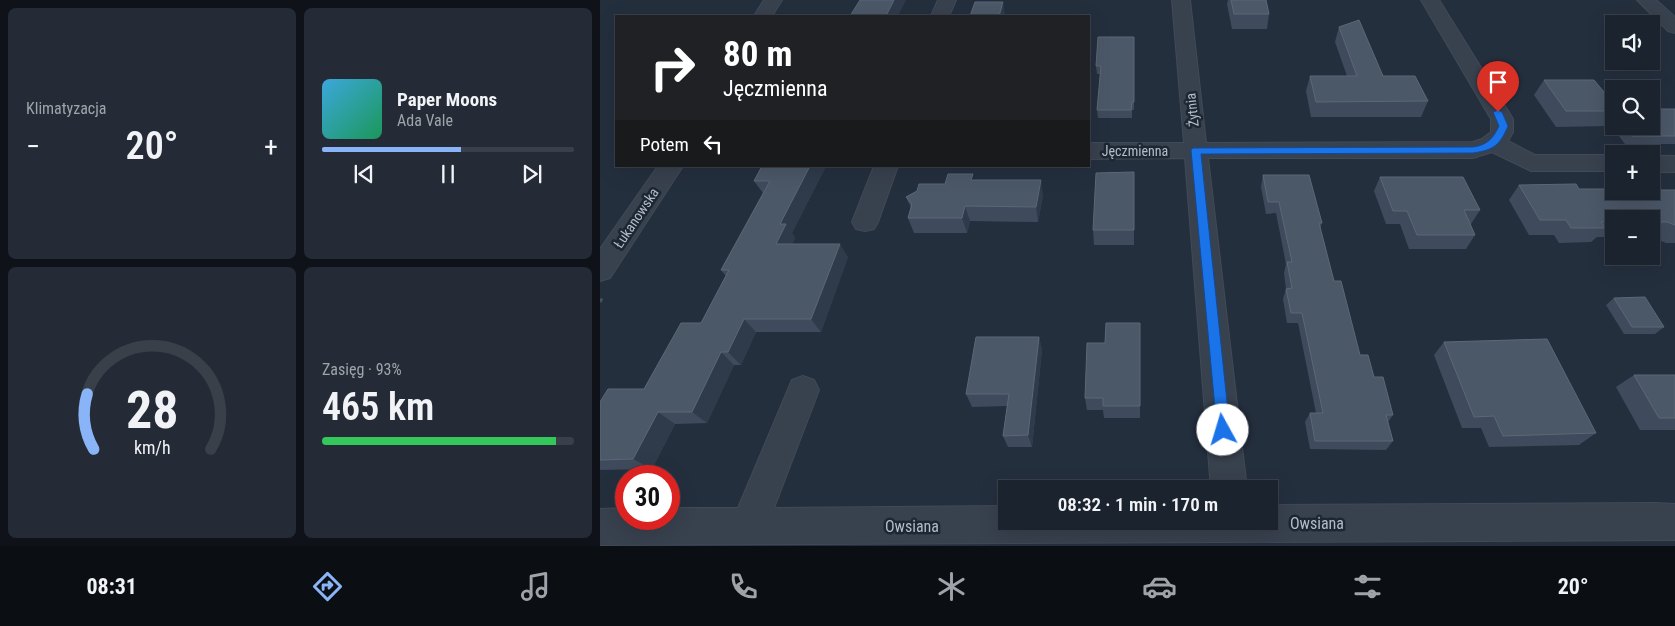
<!DOCTYPE html>
<html lang="pl">
<head>
<meta charset="utf-8">
<style>
	:root { --surface:#1b232e; --page:#242b36; --text:#f1f3f6; --muted:#a0a4aa; --line:#39404a; --accent:#8ab4f8 }
	body { margin:0; font-family:"Roboto Condensed",sans-serif; background:var(--page); color:var(--text); height:100vh; display:flex; flex-direction:column; font-size:19px; white-space:nowrap }
	* { box-sizing:border-box; margin:0 }
	p { font-size:16px; color:var(--muted) }
	.icon { flex:none; width:28px; height:28px; fill:none; stroke:currentColor; stroke-width:2; stroke-linecap:round; stroke-linejoin:round }
	.map { position:relative; flex:1; overflow:hidden }
	.details { display:flex; flex-direction:column; gap:8px; padding:8px; background:#0f1319; width:600px }
	.details>* { flex:none }
	.guide { position:absolute; left:15px; top:15px; width:475px; height:152px; border-radius:0px; box-shadow:0 5px 20px #0002,0 0 0 1px var(--line); background:#202124; color:#fff; overflow:hidden }
	.fabs { position:absolute; left:1005px; top:15px; display:grid; gap:10px }
	.fabs a { display:grid; place-items:center; width:55px; height:55px; border-radius:0px; background:var(--surface); box-shadow:0 5px 20px #0002,0 0 0 1px var(--line); font-size:25px }
	.speed { position:absolute; left:15px; top:465px; display:flex; gap:10px; font-size:25px; font-weight:700; text-align:center }
	.speed>* { display:grid; place-content:center; width:65px; height:65px; border-radius:50%; background:var(--surface); box-shadow:0 5px 20px #0002,0 0 0 1px var(--line); line-height:1 }
	.speed .limit { border:8px solid #d22; background:#fff; color:#111 }
	.pin { position:absolute; display:grid; place-items:center; width:42px; height:42px; color:#fff; margin:-51px -21px; border-radius:50% 50% 50% 0; rotate:-45deg; box-shadow:0 0 5px #0007 }
	.pin .icon { rotate:45deg }
	.me { position:absolute; width:55px; margin:-28px; rotate:354deg; stroke-linejoin:round; filter:drop-shadow(0 0 4px #0008) }
	.turn { display:flex; align-items:center; gap:18px; height:105px; padding:0 25px; font-size:22px }
	.turn .icon { width:65px; height:65px; stroke-width:2.5 }
	.turn b { display:block; font-size:35px; line-height:42px }
	.then { display:flex; align-items:center; height:48px; padding:0 25px; background:#0003; gap:10px; font-size:19px }
	.big { font-size:38px; font-weight:600; line-height:1.1 }
	.details .card { flex:1; display:flex; flex-direction:column; justify-content:center; gap:8px; min-width:0; padding:0 18px; border-radius:8px; background:var(--page) }
	.details .dial { align-items:center; gap:0 }
	.dial svg { height:130px; overflow:visible; fill:none; stroke:var(--line); stroke-width:7; stroke-linecap:round; text-anchor:middle }
	.dial text { fill:var(--text); stroke:none }
	.song { display:flex; align-items:center; gap:15px }
	.cover { width:60px; height:60px; border-radius:8px; background:linear-gradient(135deg,hsl(200 70% 55%),hsl(150 70% 35%)) }
	.played { height:5px; border-radius:2px; background:linear-gradient(90deg,var(--accent) 55%,var(--line) 55%) }
	.keys { display:flex; justify-content:space-around; direction:ltr }
	.heat { display:flex; justify-content:space-between; align-items:center; font-size:28px; direction:ltr }
	.charge { height:8px; border-radius:4px; background:linear-gradient(90deg,#34c759 93%,var(--line) 0) }
	.details .tiles { flex:1; display:grid; gap:8px; grid-template-columns:repeat(2,1fr) }
	.trip { position:absolute; left:398px; top:480px; width:280px; height:50px; border-radius:0px; background:var(--surface); box-shadow:0 5px 20px #0002,0 0 0 1px var(--line); font-weight:600; line-height:50px; text-align:center }
	.menu { display:flex; height:80px; justify-content:space-around; align-items:center; background:#0b0e12; color:var(--muted) }
	.menu .icon { width:35px; height:35px }
	.menu .active { color:var(--accent) }
	.menu b { font-size:22px; color:var(--text) }
	main { display:flex; flex:1; min-height:0 }
	.map>svg:first-child { display:block }
</style>
</head>
<body>
<main>
<section class="details">
<div class="tiles">
<div class="card"><p>Klimatyzacja</p>
<div class="heat"><a>−</a><b class="big">20°</b><a>+</a></div>
</div>
<div class="card">
<div class="song"><i class="cover"></i><div><b>Paper Moons</b><p>Ada Vale</p></div></div>
<div class="played"></div>
<div class="keys"><svg class="icon" aria-label="previous" viewBox="0 0 24 24"><path d="M18 5L8 12l10 7zM5 5v14"/></svg><svg class="icon" aria-label="pause" viewBox="0 0 24 24"><path d="M8 5v14M16 5v14"/></svg><svg class="icon" aria-label="next" viewBox="0 0 24 24"><path d="M6 5l10 7-10 7zM19 5v14"/></svg></div>
</div>
<div class="card dial"><svg viewBox="0 0 100 80">
<path d="M14 69A42 42 0 1 1 86 69"/>
<path d="M14 69A42 42 0 0 1 10 35" stroke="#8ab4f8"/>
<text x="50" y="56" font-size="32" font-weight="700">28</text>
<text x="50" y="72" font-size="11">km/h</text>
</svg></div>
<div class="card"><p>Zasięg · 93%</p><b class="big">465 km</b><div class="charge"></div></div>
</div>
</section>
<div class="map">
<svg width="1075" height="546" viewBox="0 0 1075 546">
	<rect width="100%" height="100%" fill="#242f3e"/>
	<g fill="none" stroke-linecap="round" stroke-linejoin="round">
		<defs>
			<path id="minor" d="M164 0H182L172 16H154Z
				M338 0H356L349 16H331Z
				M572 0H590L606 143 873 142 882 139 891 132V119L821 0H839L913 119V132L908 141 935 155H1014V171H931L892 152 873 158H608L647 489H611L585 158 489 159V143H584Z
				M1037 0H1056L1075 17V33L1068 31Z
				M1051 156H1075V172H1051Z
				M58 166H83L10 278 0 281V249Z
				M274 166H298L278 222 274 229 265 231 256 229 252 222Z
				M203 376 214 380 219 390 174 508 406 506V521H669V505L1055 503 1075 504V540L0 545V509L26 508V519H69V508H138L192 380Z"/>
		</defs>
		<use href="#minor" stroke="#414a57" stroke-width="2"/>
		<path stroke="#3f5557" stroke-width="3" stroke-dasharray="4 4" stroke-linecap="butt" d="M0 302 4 295"/>
		<use href="#minor" fill="#38414e" fill-rule="evenodd"/>
	</g>
	<path fill="#3f4b5c" d="M628 0H666L669 14 667 29H632L627 4Z
		M739 27 783 76 828 101 821 117H711L706 91 710 76H747L735 42Z
		M534 37V110H532V118H498L497 110 500 74H497L496 66Z
		M944 80 1014 104V126H1051L1075 109V144H1025L1010 124 1008 126 956 127 934 95Z
		M226 166 192 233 195 238 192 244 248 257 221 332H156L141 365H134L107 423 75 424 52 469 0 470V402L44 389 101 323 126 276 121 270 163 193 154 181Z
		M534 172V245H494L493 230Z
		M663 175 722 223 720 229 734 281 760 355 774 377 793 415 788 422 793 441 786 450 710 449 705 422 710 413H716L698 323H687L683 299 686 289 684 273 686 264 676 213 666 214 661 187Z
		M780 177 880 210 871 224H870L875 235 866 249H809L800 224H786L774 191Z
		M375 180 443 195 438 222 370 221 367 233H314L308 218 311 208 306 197 345 184Z
		M919 185 979 189 1075 190V243H1066L1051 237V219H1014V237H997L991 242 959 243 954 235H929L909 200Z
		M1014 298 1064 327 1055 334H1024L1006 305Z
		M540 323V418H504L503 410H487L485 398 505 343Z
		M439 337 442 350 432 447H408L403 436 407 406 372 407 366 394Z
		M844 342 996 433 979 445 889 447 881 428H862L834 355Z
		M1034 375H1075V430H1040L1016 387Z"/>
	<path fill="#2f3b4b" d="M294 0H306L298 16H286Z
		M403 2 405 16H399Z
		M210 166H226L192 233 195 238 186 258 176 244 180 224Z
		M441 180 443 195 438 222 436 207Z
		M365 206 370 221 367 233 362 218Z
		M240 244 248 257 221 332 211 319Z
		M144 319 156 332 141 365 128 352Z
		M439 337 442 350 432 447 428 435Z
		M121 352 134 365 107 423 92 412Z
		M58 412 75 424 52 469 33 459Z"/>
	<path fill="#4b5868" stroke="#5c6777" d="M260 0H294L286 16H250Z
		M631 0H666L669 14H634Z
		M375 2H403L399 16H370Z
		M759 20 783 76H815L828 101 716 102 710 76H757L739 27Z
		M498 37H534V102H532L531 110H497L501 66H496Z
		M944 80H994L1014 104V111H966Z
		M1051 109H1075V136H1032L1024 126H1051Z
		M162 166H210L180 224H186L176 244H240L211 319H144L128 352H121L92 412H58L33 459 0 460V402L8 389H44L81 323H101L129 270H121L170 181H154Z
		M534 172V230H493L496 173Z
		M348 174H373L371 180H441L436 207 365 206 362 218H308L312 204 306 197 317 191 319 184H345Z
		M663 175H709L722 223H719L734 281H741L760 355H768L774 377H783L793 415H786L793 441H715L710 413H723L702 313H691L686 289 692 288 687 262H692L679 202H668Z
		M780 177H863L880 210H864L875 235H817L807 211H793Z
		M976 184 979 189H1014V191H1051V190H1075V225L1067 222H1051V219H1014V222H1001L1005 228H971L966 220H940L919 185Z
		M1045 297 1064 327H1032L1014 298Z
		M506 323H540V406H503V398H485L487 343H505Z
		M376 337H439L428 435 403 436 409 394H366Z
		M947 339 996 433 903 436 894 416 874 417 844 342Z
		M1034 375H1075V418H1059Z"/>
	<path fill="#1a73e8" stroke="#114b97" d="M898 110 902 112 908 126C900 145 894 150 873 153L601 154 630 430 628 434 623 436 619 434 617 430 591 150 593 148 873 147C887 145 893 139 899 126L893 112Z"/>
	<g text-anchor="middle" stroke-width="5" stroke-linejoin="round" paint-order="stroke">
		<g font-size="14" fill="#b4bcc9" stroke="#1d2633">
			<text transform="translate(592 110) rotate(-96)" y="5">Żytnia</text>
			<text x="535" y="156">Jęczmienna</text>
			<text transform="translate(36 218) rotate(-56)" y="5">Łukanowska</text>
		</g>
		<g font-size="16" fill="#b4bcc9" stroke="#1d2633">
			<text x="717" y="529">Owsiana</text>
			<text x="312" y="532">Owsiana</text>
		</g>
	</g>
</svg>
<div class="fabs">
<a><svg class="icon" aria-label="sound" viewBox="0 0 24 24"><path d="M4 9h4l5-4v14l-5-4H4zM17 9q2 3 0 6"/></svg></a>
<a><svg class="icon" aria-label="search" viewBox="0 0 24 24"><circle cx="10" cy="10" r="6"/><path d="M15 15l6 6"/></svg></a>
<a>+</a>
<a>−</a>
</div>
<div class="speed"><div class="limit">30</div></div>
<div class="pin" style="left:898px;top:112px;background:#d93025"><svg class="icon" aria-label="arrive" viewBox="0 0 24 24"><path d="M6 21V4h12l-3 4 3 4H6"/></svg></div>
<svg class="me" style="left:623px;top:430px" viewBox="-20 -20 40 40"><circle r="19" fill="#fff"/><path d="M0-13L10 11 0 6-10 11z" fill="#1a73e8"/></svg>
<div class="trip">08:32 · 1 min · 170 m</div>
<div class="guide">
<div class="turn"><svg class="icon" aria-label="right" viewBox="0 0 24 24"><path d="M7 20v-9h11M14 6l5 5-5 5"/></svg><div><b>80 m</b>Jęczmienna</div></div>
<div class="then">Potem<svg class="icon" aria-label="left" viewBox="0 0 24 24"><path d="M17 20v-9H6M10 6l-5 5 5 5"/></svg></div>
</div>
</div>
</main>
<nav class="menu">
<b>08:31</b>
<svg class="icon active" aria-label="directions" viewBox="0 0 24 24"><path d="M12 3l9 9-9 9-9-9zM9 14v-3h6M13 9l2 2-2 2"/></svg>
<svg class="icon" aria-label="music" viewBox="0 0 24 24"><path d="M9 18V5l10-2v13"/><circle cx="6" cy="18" r="3"/><circle cx="16" cy="16" r="3"/></svg>
<svg class="icon" aria-label="phone" viewBox="0 0 24 24"><path d="M5 4h4l2 5-3 2q2 4 5 5l2-3 5 2v4C11 20 4 13 5 4z"/></svg>
<svg class="icon" aria-label="climate" viewBox="0 0 24 24"><path d="M12 3v18M4 7l16 10M4 17L20 7"/></svg>
<svg class="icon" aria-label="car" viewBox="0 0 24 24"><path d="M5 17H2v-5l4-1 3-4h7l3 4 3 1v5h-3M9 17h6M6 11h13"/><circle cx="7" cy="17" r="2"/><circle cx="17" cy="17" r="2"/></svg>
<svg class="icon" aria-label="filters" viewBox="0 0 24 24"><path d="M4 7h16M4 17h16"/><circle cx="9" cy="7" r="2"/><circle cx="15" cy="17" r="2"/></svg>
<b>20°</b>
</nav>
</body>
</html>
